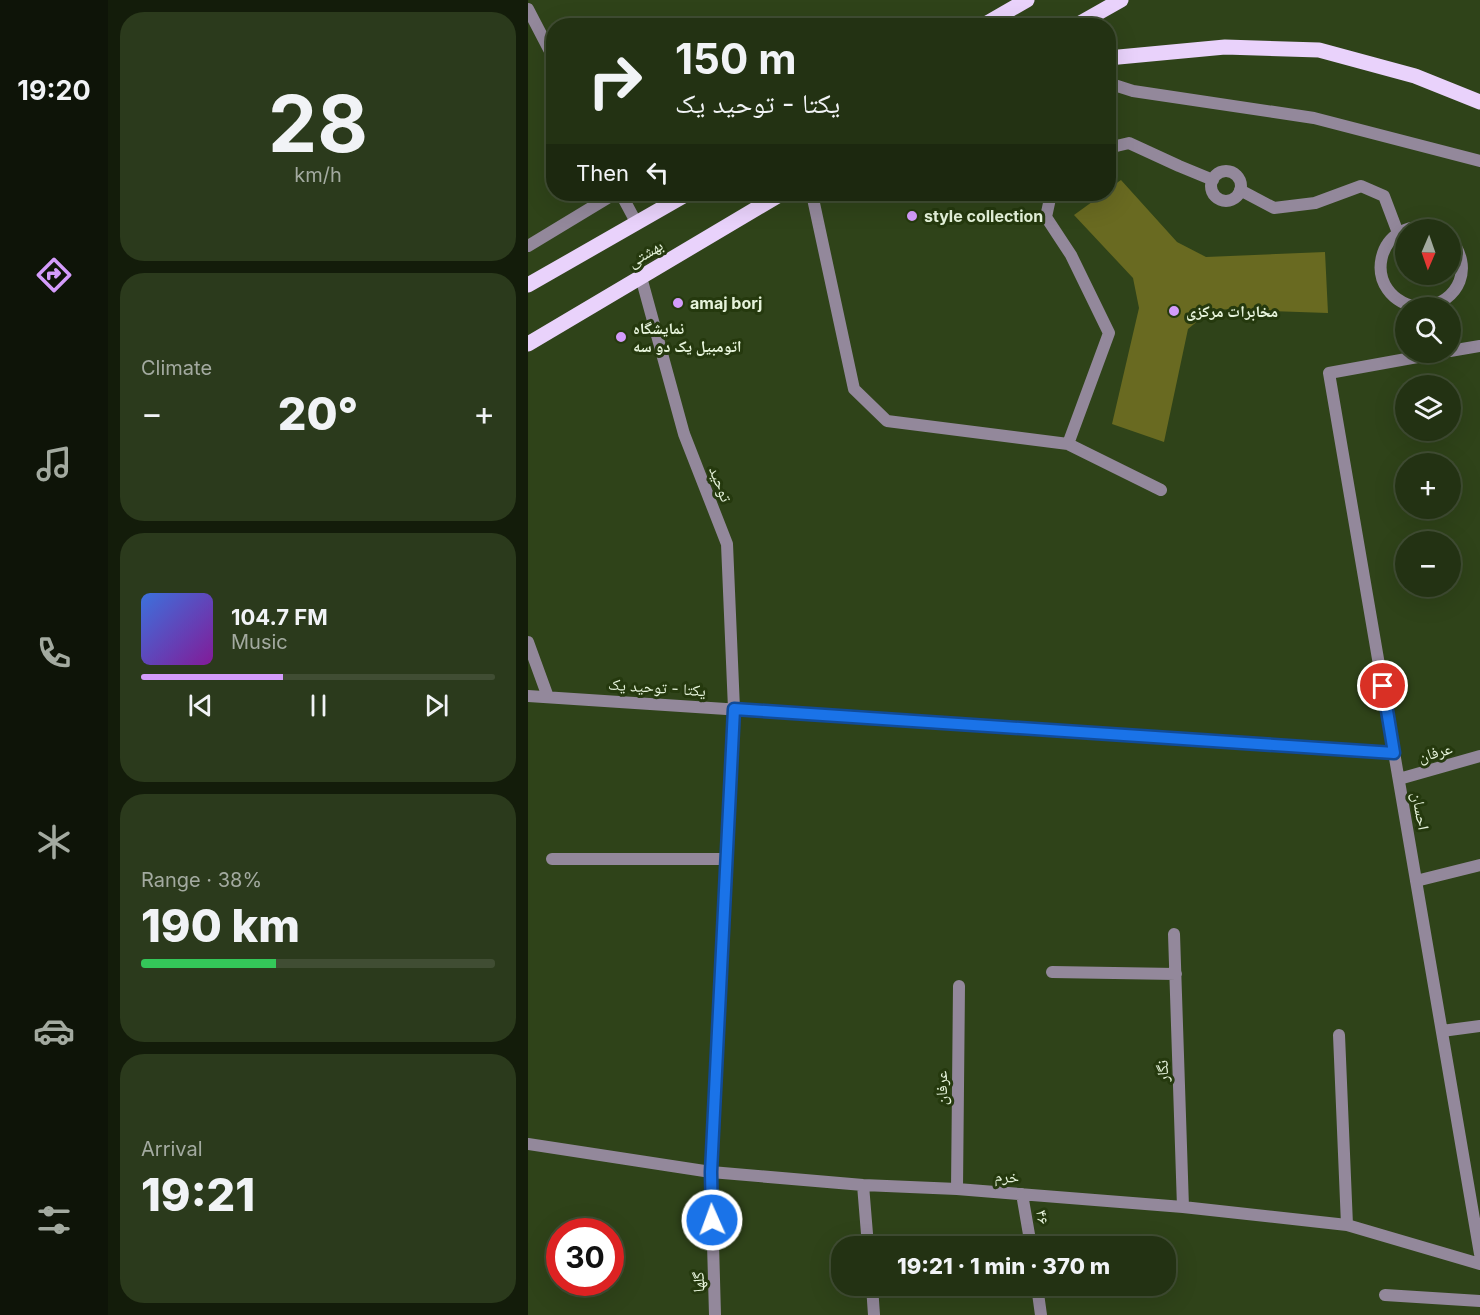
<!DOCTYPE html>
<html lang="en">
<head>
<meta charset="utf-8">
<style>
	:root { --surface:#233213; --page:#2b3a1c; --text:#f1f3f6; --muted:#a3aaa0; --line:#404d33; --accent:#d49cfb }
	body { margin:0; font-family:Inter,"Noto Naskh Arabic",sans-serif; background:var(--page); color:var(--text); height:100vh; display:flex; flex-direction:column; font-size:22px; white-space:nowrap }
	* { box-sizing:border-box; margin:0 }
	p { font-size:20px; color:var(--muted) }
	.icon { flex:none; width:33px; height:33px; fill:none; stroke:currentColor; stroke-width:2; stroke-linecap:round; stroke-linejoin:round }
	.map { position:relative; flex:1; overflow:hidden }
	.details { display:flex; flex-direction:column; gap:12px; padding:12px; background:#131c0a; width:420px }
	.details>* { flex:none }
	.guide { position:absolute; left:18px; top:18px; width:570px; height:183px; border-radius:24px; box-shadow:0 6px 24px #0002,0 0 0 2px var(--line); background:#233213; color:var(--text); overflow:hidden }
	.needle { width:39px; rotate:182deg }
	.controls { position:absolute; left:867px; top:219px; display:grid; gap:12px }
	.controls a { display:grid; place-items:center; width:66px; height:66px; border-radius:50%; background:var(--surface); box-shadow:0 6px 24px #0002,0 0 0 2px var(--line); font-size:30px }
	.speed { position:absolute; left:18px; top:1218px; display:flex; gap:12px; font-size:30px; font-weight:700; text-align:center }
	.speed>* { display:grid; place-content:center; width:78px; height:78px; border-radius:50%; background:var(--surface); box-shadow:0 6px 24px #0002,0 0 0 2px var(--line); line-height:1 }
	.speed .limit { border:9px solid #d22; background:#fff; color:#111 }
	.pin { position:absolute; display:grid; place-items:center; width:51px; height:51px; color:#fff; margin:-26px; border:3px solid #fff; border-radius:50%; box-shadow:0 2px 6px #0007 }
	.me { position:absolute; width:66px; margin:-33px; rotate:358deg; stroke-linejoin:round; filter:drop-shadow(0 0 4px #0008) }
	.turn { display:flex; align-items:center; gap:21px; height:126px; padding:0 30px; font-size:27px }
	.turn .icon { width:78px; height:78px; stroke-width:2.5 }
	.turn b { display:block; font-size:42px; line-height:51px }
	.then { display:flex; align-items:center; height:57px; padding:0 30px; background:#0003; gap:12px; font-size:22px }
	.big { font-size:45px; font-weight:800; line-height:1.1 }
	.details .tile { flex:1; display:flex; flex-direction:column; justify-content:center; gap:9px; min-width:0; padding:0 21px; border-radius:24px; background:var(--page) }
	.details .dial { align-items:center; gap:0 }
	.dial b { font-size:78px; line-height:1 }
	.song { display:flex; align-items:center; gap:18px }
	.cover { width:72px; height:72px; border-radius:9px; background:linear-gradient(135deg,hsl(220 70% 55%),hsl(290 70% 35%)) }
	.played { height:6px; border-radius:3px; background:linear-gradient(90deg,var(--accent) 40%,var(--line) 40%) }
	.keys { display:flex; justify-content:space-around; direction:ltr }
	.heat { display:flex; justify-content:space-between; align-items:center; font-size:33px; direction:ltr }
	.charge { height:9px; border-radius:4px; background:linear-gradient(90deg,#34c759 38%,var(--line) 0) }
	.trip { position:absolute; left:303px; top:1236px; width:345px; height:60px; border-radius:24px; background:var(--surface); box-shadow:0 6px 24px #0002,0 0 0 2px var(--line); font-weight:800; line-height:60px; text-align:center }
	main { display:flex; flex:1; min-height:0 }
	.dock { display:flex; flex-direction:column; width:108px; justify-content:space-around; align-items:center; background:#0e1408; color:var(--muted) }
	.dock .icon { width:42px; height:42px }
	.dock .active { color:var(--accent) }
	.dock b { font-size:27px; color:var(--text) }
	.map>svg:first-child { display:block }
</style>
</head>
<body>
<main>
<nav class="dock">
<b>19:20</b>
<svg class="icon active" aria-label="directions" viewBox="0 0 24 24"><path d="M12 3l9 9-9 9-9-9zM9 14v-3h6M13 9l2 2-2 2"/></svg>
<svg class="icon" aria-label="music" viewBox="0 0 24 24"><path d="M9 18V5l10-2v13"/><circle cx="6" cy="18" r="3"/><circle cx="16" cy="16" r="3"/></svg>
<svg class="icon" aria-label="phone" viewBox="0 0 24 24"><path d="M5 4h4l2 5-3 2q2 4 5 5l2-3 5 2v4C11 20 4 13 5 4z"/></svg>
<svg class="icon" aria-label="climate" viewBox="0 0 24 24"><path d="M12 3v18M4 7l16 10M4 17L20 7"/></svg>
<svg class="icon" aria-label="car" viewBox="0 0 24 24"><path d="M5 17H2v-5l4-1 3-4h7l3 4 3 1v5h-3M9 17h6M6 11h13"/><circle cx="7" cy="17" r="2"/><circle cx="17" cy="17" r="2"/></svg>
<svg class="icon" aria-label="filters" viewBox="0 0 24 24"><path d="M4 7h16M4 17h16"/><circle cx="9" cy="7" r="2"/><circle cx="15" cy="17" r="2"/></svg>
</nav>
<section class="details">
<div class="tile dial"><b>28</b><p>km/h</p></div>
<div class="tile"><p>Climate</p>
<div class="heat"><a>−</a><b class="big">20°</b><a>+</a></div>
</div>
<div class="tile">
<div class="song"><i class="cover"></i><div><b>104.7 FM</b><p>Music</p></div></div>
<div class="played"></div>
<div class="keys"><svg class="icon" aria-label="previous" viewBox="0 0 24 24"><path d="M18 5L8 12l10 7zM5 5v14"/></svg><svg class="icon" aria-label="pause" viewBox="0 0 24 24"><path d="M8 5v14M16 5v14"/></svg><svg class="icon" aria-label="next" viewBox="0 0 24 24"><path d="M6 5l10 7-10 7zM19 5v14"/></svg></div>
</div>
<div class="tile"><p>Range · 38%</p><b class="big">190 km</b><div class="charge"></div></div>
<div class="tile"><p>Arrival</p><b class="big">19:21</b></div>
</section>
<div class="map">
<svg width="952" height="1315" viewBox="0 0 952 1315">
	<rect width="100%" height="100%" fill="#2f4319"/>
	<path fill="#696a21" d="M593 180 649 242 678 257 797 252 800 313 684 309 660 329 636 442 584 424 611 308 605 278 546 215 575 194H580V189Z"/>
	<g fill="none" stroke-linecap="round" stroke-linejoin="round">
		<path stroke="#93889b" stroke-width="12" d="M580 83 605 91 786 118 952 161
			M580 148 601 143 651 166 685 180
			M683 186a15 15 0 1 1 30 0a15 15 0 1 1-30 0Z
			M712 190 746 208 787 203 833 186 856 196 870 233
			M284 194 326 389 359 421 540 444 581 333 543 255 518 217 523 194
			M0 246 86 194
			M894 308C827 299 848 210 910 230
			M896 308C932 300 946 268 922 238
			M540 444 633 490"/>
		<path stroke="#93889b" stroke-width="12" d="M0 9 26 59
			M93 194 108 222
			M113 277 156 434 199 544 206 709 183 1172 187 1315
			M922 351 952 346
			M917 352 801 373 952 1254
			M0 642 20 697
			M0 696 866 753
			M871 779 952 756
			M24 859H198
			M888 881 952 865
			M646 934 655 1207
			M524 972 648 974
			M914 1031 952 1026
			M811 1035 819 1225
			M0 1144 183 1172 335 1185 429 1189 655 1207 819 1225 952 1264
			M335 1185 340 1246
			M429 1189 431 986
			M494 1194 503 1246
			M344 1286 346 1315
			M509 1286 513 1315
			M857 1295 952 1301"/>
		<path stroke="#e9d2fb" stroke-width="15" d="M454 26 499 0
			M547 26 593 0
			M580 58 697 47 791 50 887 76 952 102
			M0 285 159 194
			M0 344 253 194"/>
	</g>
	<g fill="none" stroke-linecap="round" stroke-linejoin="round">
		<defs>
			<path id="route" d="M184 1220 183 1172 206 709 866 753 855 686"/>
		</defs>
		<use href="#route" stroke="#114b97" stroke-width="15"/>
		<use href="#route" stroke="#1a73e8" stroke-width="10"/>
	</g>
	<g fill="#d49cfb" stroke="#25390e" stroke-width="2">
		<circle cx="384" cy="216" r="6"/>
		<circle cx="150" cy="303" r="6"/>
		<circle cx="646" cy="311" r="6"/>
		<circle cx="93" cy="337" r="6"/>
	</g>
	<g text-anchor="middle" stroke-width="6" stroke-linejoin="round" paint-order="stroke">
		<g font-size="16" font-weight="bold" fill="#e6f3db" stroke="#25390e" text-anchor="start">
			<text x="396" y="222">style collection</text>
			<text x="162" y="309">amaj borj</text>
			<text x="658" y="317">مخابرات مرکزی</text>
			<text x="105" y="334">نمایشگاه<tspan x="105" dy="18">اتومبیل یک دو سه</tspan></text>
		</g>
		<g font-size="16" fill="#e6f3db" stroke="#25390e">
			<text transform="translate(117 253) rotate(-31)" y="6">بهشتی</text>
			<text transform="translate(193 484) rotate(69)" y="6">توحید</text>
			<text transform="translate(129 687) rotate(4)" y="6">یکتا - توحید یک</text>
			<text transform="translate(907 752) rotate(-16)" y="6">عرفان</text>
			<text transform="translate(893 811) rotate(80)" y="6">احسان</text>
			<text transform="translate(634 1071) rotate(-92)" y="6">نگار</text>
			<text transform="translate(413 1088) rotate(-90)" y="6">عرفان</text>
			<text transform="translate(479 1176) rotate(4)" y="6">خرم</text>
			<text transform="translate(515 1217) rotate(81)" y="6">۴۶</text>
			<text transform="translate(170 1282) rotate(-92)" y="6">گلها</text>
		</g>
	</g>
</svg>
<div class="controls">
<a><svg class="needle" viewBox="-14 -14 28 28"><path d="M0-13l5 13h-10z" fill="#e53935"/><path d="M0 13l5-13h-10z" fill="#a3aaa0"/></svg></a>
<a><svg class="icon" aria-label="search" viewBox="0 0 24 24"><circle cx="10" cy="10" r="6"/><path d="M15 15l6 6"/></svg></a>
<a><svg class="icon" aria-label="layers" viewBox="0 0 24 24"><path d="M12 4l9 5-9 5-9-5zM3 14l9 5 9-5"/></svg></a>
<a>+</a>
<a>−</a>
</div>
<div class="speed"><div class="limit">30</div></div>
<div class="pin" style="left:855px;top:686px;background:#d93025"><svg class="icon" aria-label="arrive" viewBox="0 0 24 24"><path d="M6 21V4h12l-3 4 3 4H6"/></svg></div>
<svg class="me" style="left:184px;top:1220px" viewBox="-20 -20 40 40"><circle r="17" fill="#1a73e8" stroke="#fff" stroke-width="3"/><path d="M0-11L8 9 0 5-8 9z" fill="#fff"/></svg>
<div class="trip">19:21 · 1 min · 370 m</div>
<div class="guide">
<div class="turn"><svg class="icon" aria-label="right" viewBox="0 0 24 24"><path d="M7 20v-9h11M14 6l5 5-5 5"/></svg><div><b>150 m</b>یکتا - توحید یک</div></div>
<div class="then">Then<svg class="icon" aria-label="left" viewBox="0 0 24 24"><path d="M17 20v-9H6M10 6l-5 5 5 5"/></svg></div>
</div>
</div>
</main>
</body>
</html>
